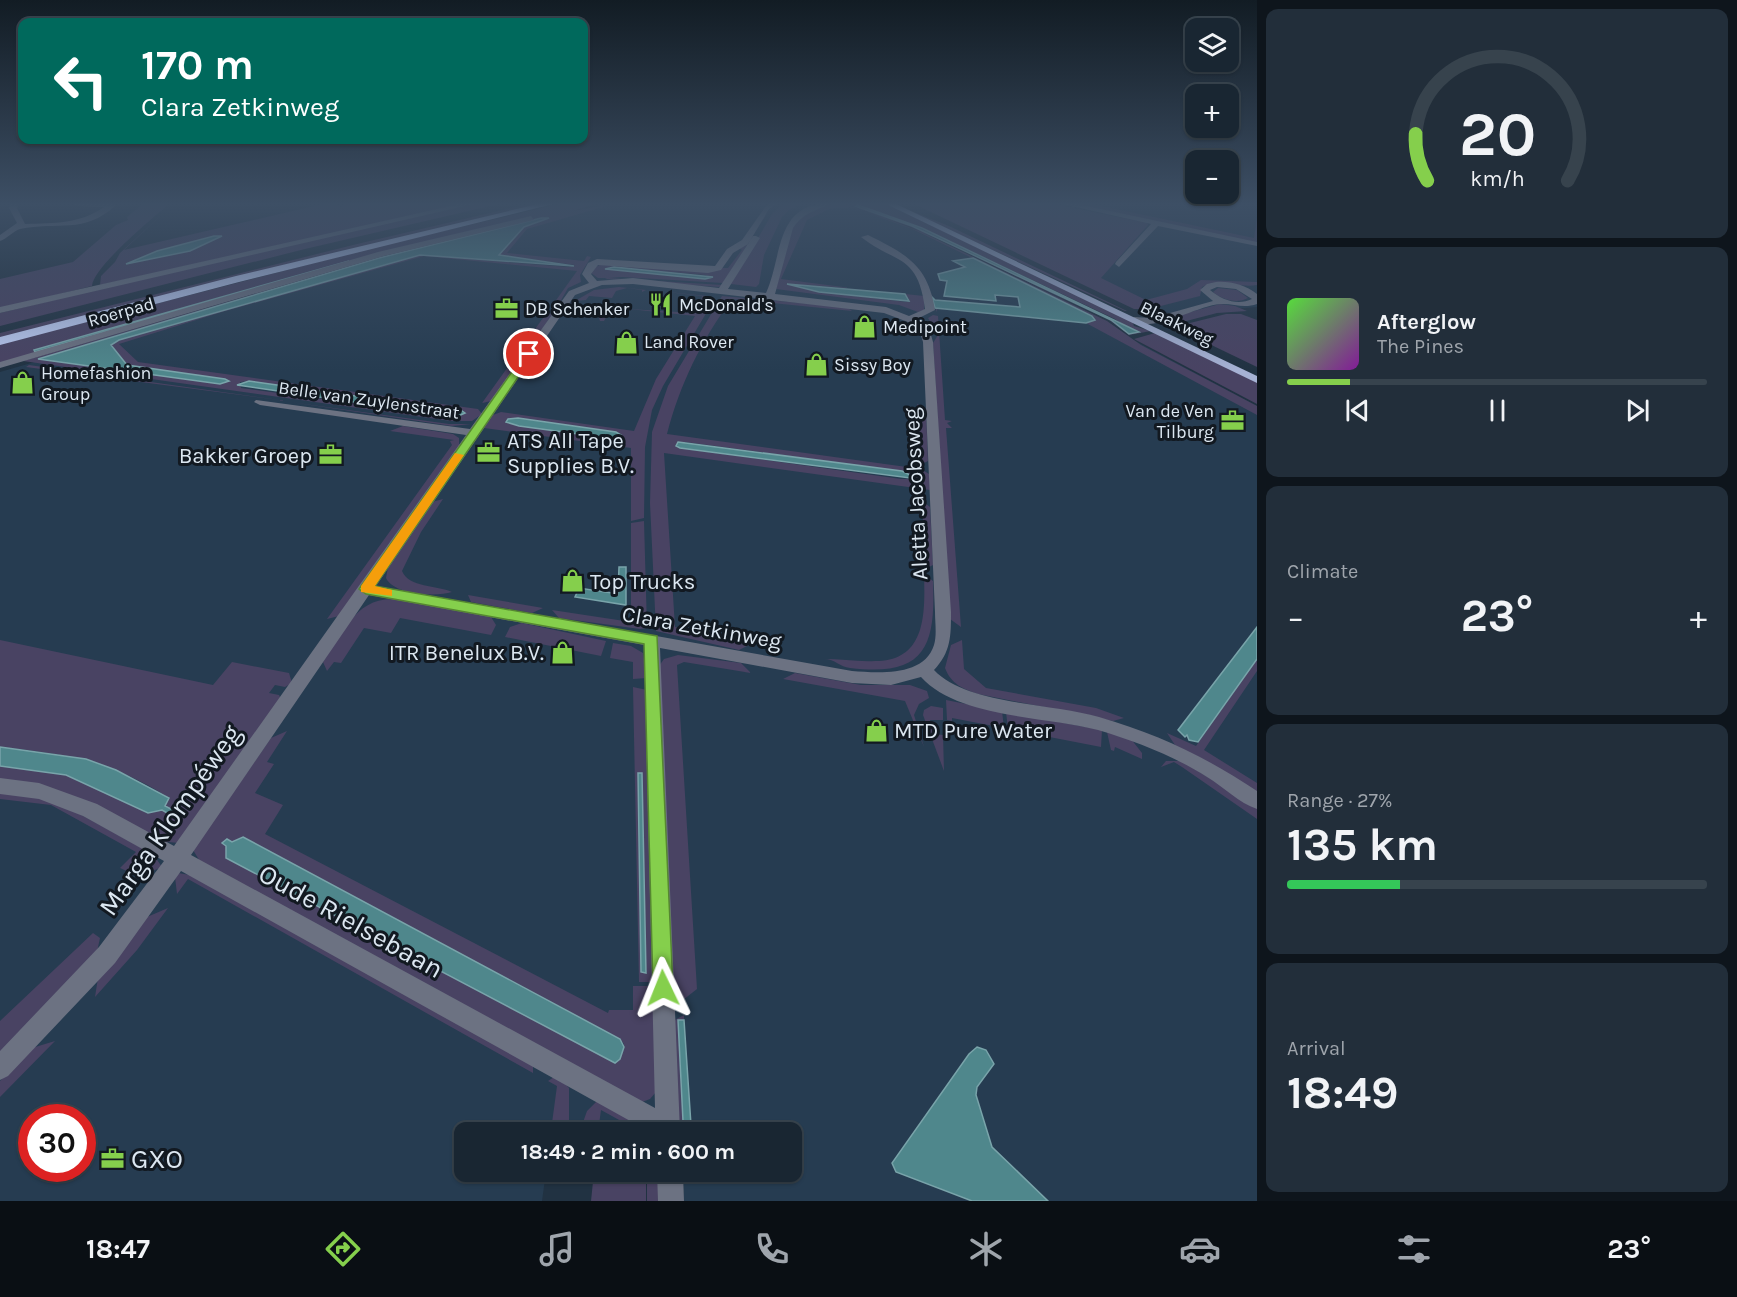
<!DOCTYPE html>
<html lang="en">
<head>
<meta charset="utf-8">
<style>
	:root { --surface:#192632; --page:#222e3a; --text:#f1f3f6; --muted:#9fa5ac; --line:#37434d; --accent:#85cf4c }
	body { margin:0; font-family:Karla,sans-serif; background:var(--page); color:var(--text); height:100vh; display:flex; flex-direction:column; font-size:22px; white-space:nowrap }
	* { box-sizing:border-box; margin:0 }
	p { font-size:20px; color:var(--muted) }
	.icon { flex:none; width:33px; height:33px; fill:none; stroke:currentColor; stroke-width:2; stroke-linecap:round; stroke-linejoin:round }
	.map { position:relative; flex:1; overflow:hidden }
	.details { display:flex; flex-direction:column; gap:9px; padding:9px; background:#0e151c; width:480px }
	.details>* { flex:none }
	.hud { position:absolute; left:18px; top:18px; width:570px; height:126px; border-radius:12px; box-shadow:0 2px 4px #0004,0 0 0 2px var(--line); background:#00695c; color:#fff; overflow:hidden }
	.fabs { position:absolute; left:1185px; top:18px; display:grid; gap:12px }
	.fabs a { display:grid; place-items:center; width:54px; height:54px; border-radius:12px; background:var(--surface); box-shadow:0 2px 4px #0004,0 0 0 2px var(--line); font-size:30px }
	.speed { position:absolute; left:18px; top:1104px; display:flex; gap:12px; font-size:30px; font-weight:700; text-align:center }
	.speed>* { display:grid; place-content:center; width:78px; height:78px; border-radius:50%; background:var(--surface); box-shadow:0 2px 4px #0004,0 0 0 2px var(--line); line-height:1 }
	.speed .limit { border:9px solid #d22; background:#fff; color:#111 }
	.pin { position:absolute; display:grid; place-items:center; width:51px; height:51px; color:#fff; margin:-26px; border:3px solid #fff; border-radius:50%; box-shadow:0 2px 6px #0007 }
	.me { position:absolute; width:66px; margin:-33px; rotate:358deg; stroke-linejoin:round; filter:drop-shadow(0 0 4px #0008) }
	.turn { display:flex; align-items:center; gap:21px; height:126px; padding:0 24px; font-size:27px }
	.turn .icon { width:78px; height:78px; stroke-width:2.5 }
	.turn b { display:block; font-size:42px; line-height:51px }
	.big { font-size:45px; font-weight:700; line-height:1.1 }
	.details .widget { flex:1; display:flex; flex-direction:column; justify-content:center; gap:9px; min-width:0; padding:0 21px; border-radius:12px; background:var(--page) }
	.details .dial { align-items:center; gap:0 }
	.dial svg { height:156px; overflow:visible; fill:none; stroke:var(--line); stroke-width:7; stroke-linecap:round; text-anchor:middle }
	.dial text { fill:var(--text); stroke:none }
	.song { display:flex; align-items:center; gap:18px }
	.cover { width:72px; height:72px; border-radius:9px; background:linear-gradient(135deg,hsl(110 70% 55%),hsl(290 70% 35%)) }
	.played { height:6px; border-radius:3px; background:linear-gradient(90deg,var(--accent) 15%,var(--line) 15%) }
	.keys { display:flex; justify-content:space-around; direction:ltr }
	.heat { display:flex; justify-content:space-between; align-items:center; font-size:33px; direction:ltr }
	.charge { height:9px; border-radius:4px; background:linear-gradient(90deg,#34c759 27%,var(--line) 0) }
	.trip { position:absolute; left:454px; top:1122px; width:348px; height:60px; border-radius:12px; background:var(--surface); box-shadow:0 2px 4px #0004,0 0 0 2px var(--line); font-weight:700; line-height:60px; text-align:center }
	.tab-bar { display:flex; height:96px; justify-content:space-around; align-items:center; background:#0a0f14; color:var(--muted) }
	.tab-bar .icon { width:42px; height:42px }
	.tab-bar .selected { color:var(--accent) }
	.tab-bar b { font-size:27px; color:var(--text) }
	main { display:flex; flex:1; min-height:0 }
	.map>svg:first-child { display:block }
</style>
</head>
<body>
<main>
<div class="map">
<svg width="1257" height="1201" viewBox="0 0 1257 1201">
	<rect width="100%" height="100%" fill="#213242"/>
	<path fill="#263c51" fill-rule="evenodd" d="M614 203H845L905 226 1097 317 1122 334 1257 406V1201H684L683 1172H792V1132H603L553 1126 552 1132H465V1172H546L542 1201H0V372L441 245ZM32 1118H82V1168H32Z
		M939 203H1257V307L1208 311 1179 318Z"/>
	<path fill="#494363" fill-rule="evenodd" d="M144 203H170C153 218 93 267 92 286L0 309V279L73 262 116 225 128 220 127 217Z
		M327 203H336L341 207 345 205 339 203H472L100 285 101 276 115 262 120 253 170 207 124 250ZM214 236H222L190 251 126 264 157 251Z
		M478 203H503L305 249 0 326V313L256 251Z
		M533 203H546L284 265 0 339V333L357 244Z
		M563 203H598L573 211 617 203 527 229 507 253 584 261 587 256 591 257 580 275 581 282 568 288 560 302 554 303 577 271 424 256 222 312 119 344 138 362 478 409 482 414 472 421H451L23 361 478 229 379 254 0 364V344L396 242ZM541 218H548L524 227 499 255 575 265 568 267 420 255 119 340 111 345 127 365 229 381 220 384 38 359 380 258ZM249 381 462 411 465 413 456 417 241 388 240 385V382Z
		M775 203H778L768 212 723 283 622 277 609 278 723 285 719 287 605 279 607 278H598L591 273 595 267 600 265 728 268 742 250 739 248ZM614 267 705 275 713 278 606 269Z
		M784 203H803L789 210 782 217 764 255 759 284 756 287 731 284 772 214Z
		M843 203C865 213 888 219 911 227L1107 321 1141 345 1257 406V415L1086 323 938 308 936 312V307L1092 322V316L912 229 851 207 829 209 807 220 781 279 851 288 787 284 819 292 907 302 909 299 905 294 924 296V310L918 312 899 305 776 289 792 226C804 212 825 203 843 203Z
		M847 203H884L1132 321 1134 326 1151 331 1129 335 1108 319C1053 296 1000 267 945 242 913 227 879 218 847 203ZM858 205 922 228 1115 319 1130 330 1139 331 1129 334 1111 320C1042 291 977 252 908 224 891 217 873 214 856 206Z
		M891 203 949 226 1127 311H1125Z
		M912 203H1050L1147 223 1148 225 1101 278 1146 300 1187 289 1201 280 1257 282V285C1240 288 1216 279 1202 287L1200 296 1149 309H1134Z
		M1067 203H1087L1254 238 1257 218V243Z
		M619 287 646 290 642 292V290L627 288 616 291 612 298 589 296 586 300 576 301 573 307 603 311 606 307 611 308 604 310 610 311 604 321H600L598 316H604L606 312 575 309 568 305 594 290Z
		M1218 288 1237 290 1248 298C1237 304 1223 300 1213 292Z
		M658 291 707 296 714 300 663 386 652 410 645 447 644 518 631 521V448L484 428 493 415 501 412 634 431 656 379 695 316 629 309 694 313 697 312 702 296 658 291 652 293Z
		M722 296 847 307 852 311 732 299C701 341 680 384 667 434L921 469 929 474 930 490 664 453 675 627 758 647 749 645 739 650 656 631 650 503 652 432 668 386ZM685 442 902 471 909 475 908 479H901L680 448Z
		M1220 304 1235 306 1247 311 1217 313 1171 325 1168 322V318L1172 317Z
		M548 311 552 315 491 401 482 403Z
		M1226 314H1241L1257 320V367L1174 327Z
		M933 315 938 316 945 420 952 421 947 423 952 428H946L961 627 950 619 933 343 938 335 928 318Z
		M1155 333 1257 382V404L1134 339Z
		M29 365 287 401 26 367Z
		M290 402 449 424H471L452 426Z
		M917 404 926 409 928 461 922 464Z
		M403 426 453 434 459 438V446L339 616 327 619 452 445 450 441 454 440 390 431Z
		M443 499 421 532 402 571C409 588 437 585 452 592 436 597 394 595 386 578L388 567 432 502Z
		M922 501 930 507 933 565 925 569Z
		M644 521 647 628 640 629 559 618 552 610 631 622V523Z
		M924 574 933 581C936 648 924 677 850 668 840 667 835 659 824 659 841 659 859 662 875 661 927 661 925 612 924 574Z
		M468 595 543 608 532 613 471 602Z
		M394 599 491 617 496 625 491 635 400 618 391 633 364 628 341 663 334 662 327 671 323 662C341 635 356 597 394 599Z
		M522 623 606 641 601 656 505 637 510 627Z
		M0 640 213 685 232 662 289 673 292 683 285 687 275 685 269 693 279 695 281 699 179 843 158 841 0 782V766L66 775 148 813 162 810 169 798C112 761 66 754 0 747Z
		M962 640 964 669 986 688 1096 708 1124 718 1113 721 978 694C963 689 951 684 945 668L951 645Z
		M613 643 631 646 643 653 647 678 633 679V662L610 658Z
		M678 655 741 663 751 673 684 662 677 665 697 989 683 1000 670 986 659 666 664 659Z
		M1257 659V671L1204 750 1257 783V793L1175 745 1167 733 1196 746Z
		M795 673 861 685H910L927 691 929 698 919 704 914 715 924 747 905 701 783 679Z
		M633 687 647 690 656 982H639ZM638 773H642L646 972 641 971Z
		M946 700 1002 711 1004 728 952 718V721L947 720Z
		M931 706 943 708V720H930L934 734 943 735 944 771 923 715 924 710Z
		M1006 712 1102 730 1101 747 1008 729Z
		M287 731 267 762 274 764 255 793 283 805 265 834 608 1013 609 1010H633V986H656V1092L650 1099 642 1102 201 863 193 850 271 738ZM243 837 620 1039 624 1044V1049L615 1063 226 858V846Z
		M1107 732 1131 739 1142 753V759L1115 747 1114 751 1111 750Z
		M1166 761H1182L1257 808V819L1182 767 1174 762 1161 767Z
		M0 791 52 799 153 854 162 867C148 874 135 876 120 868L136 852 51 805 0 799Z
		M178 873 190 875 533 1062V1073L188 879 177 894 175 877Z
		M168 908 137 950 95 997 98 978 147 917Z
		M93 933 100 938 97 952 0 1055V1021Z
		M684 1015V1020H678L683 1120 692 1126V1132H676L671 1022Z
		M55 1041 0 1097V1081L32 1048Z
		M557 1075 569 1088V1126L552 1123 557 1086 548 1081Z
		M597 1101 646 1126 651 1132H641L601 1110 598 1132H606L581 1128 587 1111Z
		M594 1172H646V1201H591Z
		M647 1172H660L661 1201H647Z"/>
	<path fill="#4f878c" stroke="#79a4aa" stroke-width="1.5" d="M858 205 922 228 1139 332 1129 334 1111 320 912 226 855 206Z
		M541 218H549L524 227 499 255 574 266 420 255 119 340 111 345 127 365 225 379 229 381 220 384 38 359 379 258Z
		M214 236H222L190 251 126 264 157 251Z
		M973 258 1092 316 1095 320 1086 323 935 308 932 297 935 300 1020 307 1018 297 995 295 996 301 944 296 947 281 940 280 938 274 965 267 953 261Z
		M349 261 35 352 34 350Z
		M614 267 713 277 705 279 605 269Z
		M787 284 905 294 909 301 819 292Z
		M249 381 462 411 465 413 456 417 237 385Z
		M518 418 616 432 621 435 615 439 519 426 506 422 508 419Z
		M678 442 902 471 910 475V478L680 448 676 446Z
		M619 567H626V605L575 597 579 588 618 594Z
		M1257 627V659L1198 742 1189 740 1187 735 1185 737 1178 730Z
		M0 747 86 759 116 770 169 798 165 806 173 810 169 814 162 810 148 813 66 775 0 766Z
		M638 773H642L646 973 641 972Z
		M243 837 620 1039 624 1047 620 1059 615 1063 226 858V846L222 843 227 839 232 842Z
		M678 1020H684L691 1125 683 1121Z
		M977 1047 986 1050 994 1064 977 1087 976 1095 992 1147 1048 1201H972L896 1172 892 1163 969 1054Z"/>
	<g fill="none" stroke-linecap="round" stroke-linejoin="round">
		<path fill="#6c7282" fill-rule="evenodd" d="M11 203H19L17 208 25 224C54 223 80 224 104 207L75 206 72 203H113L116 205C84 235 57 221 20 229 13 231 7 239 0 241V235L17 223 9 208Z
			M464 203H478L0 313V307Z
			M768 203H776L769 209 748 244 733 253 721 270 708 273 598 265 591 274 597 281 633 278 719 288 753 236H756L760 238 728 289 766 293C783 256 774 203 831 203 815 212 805 211 793 228L775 294 886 307 909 316 925 309C918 253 895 264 861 237L868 235C906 254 928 265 935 310L917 319 929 328 933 342 951 612C951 636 951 652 934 670 967 705 1052 703 1099 717 1158 734 1206 757 1257 791V809C1239 803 1224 787 1207 777 1174 756 1135 741 1098 730 1045 716 958 718 921 677L891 685 852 683 660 648 680 1132H650L181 871 115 963 8 1076 0 1080V1051L99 947 164 861 83 816 39 799 0 794V778L39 783 97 804 174 846 466 435 260 405 254 402 256 400 470 429 569 291 589 283 582 274 588 263 597 259 715 266 727 249 742 240ZM633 284 764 299 768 302 772 300 884 313 916 325 919 329 923 342 935 612C935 622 937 635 934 645 924 677 878 673 852 671L376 586 575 295 602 285ZM369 595 644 645 655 1108 191 855Z
			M1058 203H1072L1257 242V246L1158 226 1119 267 1115 264 1116 262 1151 224Z
			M531 216 534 220 384 256 0 368V362L378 252Z
			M1216 282C1231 281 1245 285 1257 294V304C1243 309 1233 303 1220 304 1196 306 1150 335 1129 320L1134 317 1152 318 1213 301 1200 290 1207 284ZM1217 287 1236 289 1252 299C1238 306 1222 300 1210 290Z
			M657 1172H683L684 1201H658Z"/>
		<path fill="#a6b2d4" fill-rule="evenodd" d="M884 203H894L1257 376V383Z"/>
		<path fill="#bdccf4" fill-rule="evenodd" d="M542 203H557L239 282 0 345V337L236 276Z"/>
	</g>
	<linearGradient id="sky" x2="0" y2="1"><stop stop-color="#121c24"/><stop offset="0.55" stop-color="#3d4f65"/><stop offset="1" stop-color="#3d4f65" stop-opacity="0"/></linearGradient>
	<rect width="1257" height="371" fill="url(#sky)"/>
	<path fill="#85cf4c" stroke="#568731" stroke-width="1.5" d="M526 352 534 354 375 586 657 636 673 988 670 996 663 999 656 996 653 988 644 644 366 594 359 589Z"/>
	<path fill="#f59e0b" d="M455 453 464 455 375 586 392 590V596L361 592V586Z"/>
	<defs>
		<symbol id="restaurant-bare" viewBox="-9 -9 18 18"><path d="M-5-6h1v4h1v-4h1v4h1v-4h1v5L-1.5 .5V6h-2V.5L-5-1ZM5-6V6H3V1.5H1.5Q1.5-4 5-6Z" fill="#85cf4c" stroke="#121921" stroke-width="2.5" paint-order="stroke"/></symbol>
		<symbol id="office-bare" viewBox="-9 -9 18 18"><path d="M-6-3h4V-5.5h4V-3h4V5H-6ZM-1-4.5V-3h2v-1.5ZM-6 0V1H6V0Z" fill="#85cf4c" stroke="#121921" stroke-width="2.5" paint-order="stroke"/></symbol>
		<symbol id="shop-bare" viewBox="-9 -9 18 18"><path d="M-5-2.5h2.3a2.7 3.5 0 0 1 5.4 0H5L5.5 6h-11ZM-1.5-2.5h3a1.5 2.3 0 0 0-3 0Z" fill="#85cf4c" stroke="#121921" stroke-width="2.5" paint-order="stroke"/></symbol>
	</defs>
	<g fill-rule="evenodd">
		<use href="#restaurant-bare" x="644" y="288" width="33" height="33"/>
		<use href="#office-bare" x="490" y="292" width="33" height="33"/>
		<use href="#shop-bare" x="848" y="310" width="33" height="33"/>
		<use href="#shop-bare" x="610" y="326" width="33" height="33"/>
		<use href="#shop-bare" x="800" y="348" width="33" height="33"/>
		<use href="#shop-bare" x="6" y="366" width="33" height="33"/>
		<use href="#office-bare" x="1216" y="404" width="33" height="33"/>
		<use href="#office-bare" x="472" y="436" width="33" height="33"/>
		<use href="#office-bare" x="314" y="438" width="33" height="33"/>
		<use href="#shop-bare" x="556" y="564" width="33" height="33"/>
		<use href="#shop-bare" x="546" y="636" width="33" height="33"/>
		<use href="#shop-bare" x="860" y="714" width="33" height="33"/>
		<use href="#office-bare" x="96" y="1142" width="33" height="33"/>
	</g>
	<g text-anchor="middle" stroke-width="6" stroke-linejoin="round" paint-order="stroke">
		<g font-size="18" fill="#dce7f1" stroke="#121921" text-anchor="start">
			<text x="679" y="311">McDonald's</text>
			<text x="525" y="315">DB Schenker</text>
			<text x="883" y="333">Medipoint</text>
			<text x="644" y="348">Land Rover</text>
			<text x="834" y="371">Sissy Boy</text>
			<text x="41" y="379">Homefashion<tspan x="41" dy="21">Group</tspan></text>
			<text x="1214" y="417" text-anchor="end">Van de Ven<tspan x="1214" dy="21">Tilburg</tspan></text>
		</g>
		<g font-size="18" fill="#dce7f1" stroke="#121921">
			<text transform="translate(121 312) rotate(-16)" y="6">Roerpad</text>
			<text transform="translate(1177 323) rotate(26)" y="6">Blaakweg</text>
			<text transform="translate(369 400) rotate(8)" y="6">Belle van Zuylenstraat</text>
		</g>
		<g font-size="22" fill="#dce7f1" stroke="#121921" text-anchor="start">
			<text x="507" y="448">ATS All Tape<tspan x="507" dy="25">Supplies B.V.</tspan></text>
			<text x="312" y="463" text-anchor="end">Bakker Groep</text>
			<text x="590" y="589">Top Trucks</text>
			<text x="544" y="660" text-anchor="end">ITR Benelux B.V.</text>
			<text x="894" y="738">MTD Pure Water</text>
		</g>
		<g font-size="22" fill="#dce7f1" stroke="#121921">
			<text transform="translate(915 494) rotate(-93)" y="8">Aletta Jacobsweg</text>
			<text transform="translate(702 627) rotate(10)" y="8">Clara Zetkinweg</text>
		</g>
		<g font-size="27" fill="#dce7f1" stroke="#121921">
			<text transform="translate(170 820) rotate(-55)" y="9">Marga Klompéweg</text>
			<text transform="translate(351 921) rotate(29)" y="9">Oude Rielsebaan</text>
		</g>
		<g font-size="27" fill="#dce7f1" stroke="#121921" text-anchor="start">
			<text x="131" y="1168">GXO</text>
		</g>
	</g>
</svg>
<div class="fabs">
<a><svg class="icon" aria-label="layers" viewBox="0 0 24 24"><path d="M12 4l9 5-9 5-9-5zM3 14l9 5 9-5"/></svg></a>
<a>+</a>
<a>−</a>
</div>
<div class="speed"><div class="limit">30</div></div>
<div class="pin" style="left:529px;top:354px;background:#d93025"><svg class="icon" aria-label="arrive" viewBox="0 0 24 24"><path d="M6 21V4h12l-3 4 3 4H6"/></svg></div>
<svg class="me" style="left:663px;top:988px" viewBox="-20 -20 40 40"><path d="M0-17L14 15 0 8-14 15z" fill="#85cf4c" stroke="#fff" stroke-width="4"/></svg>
<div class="trip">18:49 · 2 min · 600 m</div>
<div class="hud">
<div class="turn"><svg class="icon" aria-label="left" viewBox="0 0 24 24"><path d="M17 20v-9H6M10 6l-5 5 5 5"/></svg><div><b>170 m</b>Clara Zetkinweg</div></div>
</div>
</div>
<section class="details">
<div class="widget dial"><svg viewBox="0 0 100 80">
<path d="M14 69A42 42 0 1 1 86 69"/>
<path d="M14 69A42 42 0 0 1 8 45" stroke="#85cf4c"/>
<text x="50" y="56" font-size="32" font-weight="700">20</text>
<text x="50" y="72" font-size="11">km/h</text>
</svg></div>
<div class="widget">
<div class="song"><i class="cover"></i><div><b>Afterglow</b><p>The Pines</p></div></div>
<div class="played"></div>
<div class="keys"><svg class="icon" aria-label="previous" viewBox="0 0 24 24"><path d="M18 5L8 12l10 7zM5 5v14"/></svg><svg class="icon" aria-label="pause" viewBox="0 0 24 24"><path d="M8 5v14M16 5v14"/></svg><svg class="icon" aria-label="next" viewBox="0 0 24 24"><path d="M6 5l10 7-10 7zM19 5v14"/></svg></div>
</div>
<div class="widget"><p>Climate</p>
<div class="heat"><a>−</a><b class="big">23°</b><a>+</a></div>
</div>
<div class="widget"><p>Range · 27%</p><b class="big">135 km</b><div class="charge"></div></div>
<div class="widget"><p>Arrival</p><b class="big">18:49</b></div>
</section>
</main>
<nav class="tab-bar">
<b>18:47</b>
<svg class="icon selected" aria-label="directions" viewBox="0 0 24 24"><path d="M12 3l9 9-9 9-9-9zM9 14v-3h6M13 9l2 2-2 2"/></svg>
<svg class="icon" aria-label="music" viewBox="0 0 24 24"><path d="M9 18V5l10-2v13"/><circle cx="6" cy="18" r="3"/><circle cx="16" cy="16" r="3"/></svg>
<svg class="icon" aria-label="phone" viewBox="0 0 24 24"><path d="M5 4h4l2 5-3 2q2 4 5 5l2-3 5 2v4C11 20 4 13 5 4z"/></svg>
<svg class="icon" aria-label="climate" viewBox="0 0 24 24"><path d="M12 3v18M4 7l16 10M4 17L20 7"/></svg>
<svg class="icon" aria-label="car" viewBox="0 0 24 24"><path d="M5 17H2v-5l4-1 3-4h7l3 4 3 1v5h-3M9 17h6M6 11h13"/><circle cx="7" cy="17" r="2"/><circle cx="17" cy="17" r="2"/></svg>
<svg class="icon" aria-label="filters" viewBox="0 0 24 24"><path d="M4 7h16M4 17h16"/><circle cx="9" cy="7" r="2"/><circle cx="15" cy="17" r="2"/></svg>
<b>23°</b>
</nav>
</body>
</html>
